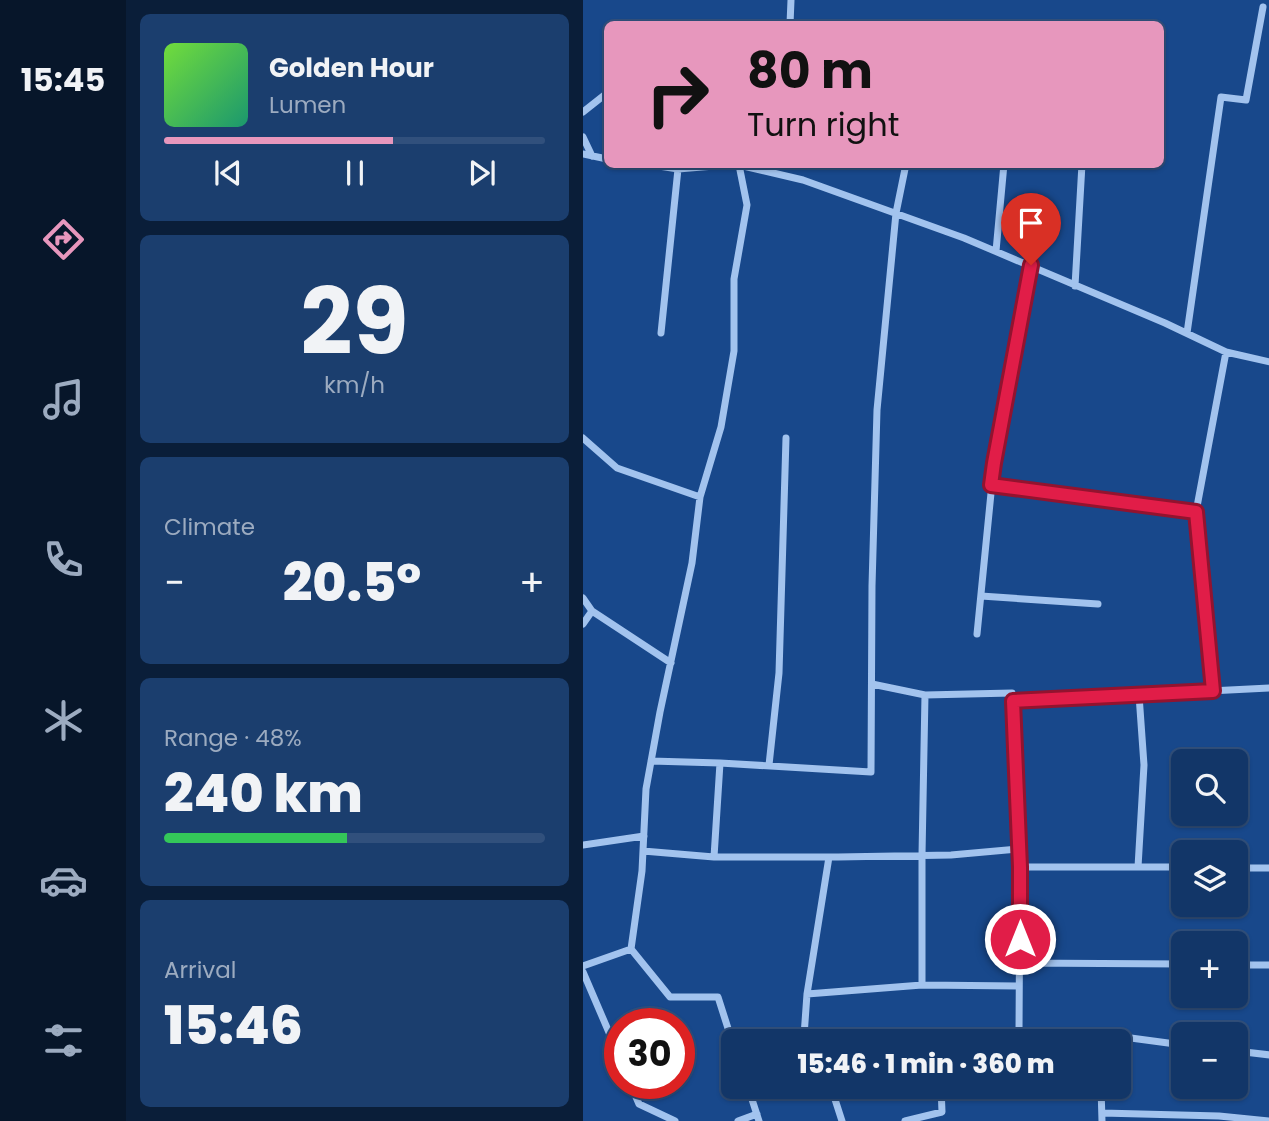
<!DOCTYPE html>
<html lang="en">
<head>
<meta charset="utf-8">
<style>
	:root { --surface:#123668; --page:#1b3e6e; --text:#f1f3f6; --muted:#9cabc0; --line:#31507c; --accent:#e797bd }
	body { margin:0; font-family:Poppins,sans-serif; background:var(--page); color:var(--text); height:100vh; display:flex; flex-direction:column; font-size:26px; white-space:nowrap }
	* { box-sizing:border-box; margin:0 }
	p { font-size:23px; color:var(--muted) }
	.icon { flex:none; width:38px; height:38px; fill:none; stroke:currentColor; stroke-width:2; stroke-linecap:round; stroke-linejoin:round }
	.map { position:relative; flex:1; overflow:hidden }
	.sheet { display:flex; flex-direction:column; gap:14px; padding:14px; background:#0a1e39; width:457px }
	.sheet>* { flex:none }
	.hud { position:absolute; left:21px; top:21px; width:560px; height:147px; border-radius:10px; box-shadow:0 2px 5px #0004,0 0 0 2px var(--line); background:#e797bd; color:#111; overflow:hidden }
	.controls { position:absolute; left:588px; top:749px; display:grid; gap:14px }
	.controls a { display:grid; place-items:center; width:77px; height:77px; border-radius:10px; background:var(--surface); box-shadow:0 2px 5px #0004,0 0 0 2px var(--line); font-size:35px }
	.speed { position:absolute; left:21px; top:1008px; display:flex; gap:14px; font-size:35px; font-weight:700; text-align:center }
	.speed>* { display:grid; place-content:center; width:91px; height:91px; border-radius:50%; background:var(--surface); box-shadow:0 2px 5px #0004,0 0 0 2px var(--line); line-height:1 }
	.speed .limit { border:10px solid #d22; background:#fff; color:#111 }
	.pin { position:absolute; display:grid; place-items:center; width:60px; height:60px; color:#fff; margin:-72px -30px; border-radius:50% 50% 50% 0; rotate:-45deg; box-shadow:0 0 7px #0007 }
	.pin .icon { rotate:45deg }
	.me { position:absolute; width:77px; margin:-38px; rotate:0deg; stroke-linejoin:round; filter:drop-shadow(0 0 5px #0008) }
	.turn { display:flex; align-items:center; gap:24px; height:147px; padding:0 28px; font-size:32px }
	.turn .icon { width:91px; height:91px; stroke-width:2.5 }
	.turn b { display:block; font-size:49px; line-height:60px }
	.big { font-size:52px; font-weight:800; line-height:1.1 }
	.sheet .card { flex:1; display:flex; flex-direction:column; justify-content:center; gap:10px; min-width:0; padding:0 24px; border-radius:10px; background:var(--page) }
	.sheet .dial { align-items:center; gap:0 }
	.dial b { font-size:91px; line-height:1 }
	.song { display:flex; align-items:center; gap:21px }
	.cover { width:84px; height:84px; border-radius:10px; background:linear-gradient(135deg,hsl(100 70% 55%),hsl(160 70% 35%)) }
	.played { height:7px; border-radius:4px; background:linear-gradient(90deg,var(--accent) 60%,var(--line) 60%) }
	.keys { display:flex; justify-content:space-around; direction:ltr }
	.heat { display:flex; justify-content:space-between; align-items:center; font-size:38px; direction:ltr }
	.charge { height:10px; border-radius:5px; background:linear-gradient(90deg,#34c759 48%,var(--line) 0) }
	.trip { position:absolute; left:138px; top:1029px; width:410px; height:70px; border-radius:10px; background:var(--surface); box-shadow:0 2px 5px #0004,0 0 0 2px var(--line); font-weight:800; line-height:70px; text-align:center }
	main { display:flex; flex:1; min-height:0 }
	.dock { display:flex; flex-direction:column; width:126px; justify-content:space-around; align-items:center; background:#07162a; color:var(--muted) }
	.dock .icon { width:49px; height:49px }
	.dock .selected { color:var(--accent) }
	.dock b { font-size:32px; color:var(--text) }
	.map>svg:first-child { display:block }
</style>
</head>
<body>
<main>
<nav class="dock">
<b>15:45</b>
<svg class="icon selected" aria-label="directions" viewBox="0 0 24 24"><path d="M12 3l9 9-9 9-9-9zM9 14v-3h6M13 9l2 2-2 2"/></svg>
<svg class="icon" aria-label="music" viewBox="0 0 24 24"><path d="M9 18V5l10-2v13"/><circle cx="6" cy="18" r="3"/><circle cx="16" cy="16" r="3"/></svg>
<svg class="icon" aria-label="phone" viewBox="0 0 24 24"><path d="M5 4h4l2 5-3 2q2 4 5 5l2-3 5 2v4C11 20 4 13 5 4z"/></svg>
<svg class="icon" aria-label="climate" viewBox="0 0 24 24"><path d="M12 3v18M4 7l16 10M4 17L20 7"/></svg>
<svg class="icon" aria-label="car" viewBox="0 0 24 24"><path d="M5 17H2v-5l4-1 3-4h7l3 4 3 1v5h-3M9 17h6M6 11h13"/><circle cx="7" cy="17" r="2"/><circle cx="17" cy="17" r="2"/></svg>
<svg class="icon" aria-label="filters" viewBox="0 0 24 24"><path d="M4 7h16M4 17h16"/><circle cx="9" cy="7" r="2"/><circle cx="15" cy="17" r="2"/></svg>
</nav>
<section class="sheet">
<div class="card">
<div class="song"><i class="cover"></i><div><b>Golden Hour</b><p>Lumen</p></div></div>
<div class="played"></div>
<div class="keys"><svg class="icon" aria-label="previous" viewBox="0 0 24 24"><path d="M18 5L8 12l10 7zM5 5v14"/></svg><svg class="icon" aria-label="pause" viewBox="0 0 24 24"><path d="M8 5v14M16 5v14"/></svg><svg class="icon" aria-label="next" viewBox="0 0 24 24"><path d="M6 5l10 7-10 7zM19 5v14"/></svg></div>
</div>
<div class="card dial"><b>29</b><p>km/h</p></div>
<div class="card"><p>Climate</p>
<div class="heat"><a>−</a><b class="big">20.5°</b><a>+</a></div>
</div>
<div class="card"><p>Range · 48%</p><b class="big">240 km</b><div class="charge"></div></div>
<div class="card"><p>Arrival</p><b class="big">15:46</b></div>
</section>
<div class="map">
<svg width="687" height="1121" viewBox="0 0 687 1121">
	<rect width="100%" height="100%" fill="#18488b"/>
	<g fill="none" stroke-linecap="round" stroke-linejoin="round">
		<path stroke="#a2c3ee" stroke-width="7" d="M207 24 208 0
			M0 112 24 93
			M0 137 9 156
			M0 154 24 159
			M63 164 95 169 156 164
			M413 251 421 164
			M492 286 499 164
			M78 333 95 169
			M604 333 638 97 663 100 680 7
			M0 438 34 468 117 497
			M408 485 613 512
			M398 596 515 604
			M0 598 9 611 88 663
			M0 624 9 611
			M394 634 411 463 448 265
			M289 684 342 695 429 693
			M630 691 613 512 643 352
			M68 761 137 763 131 857
			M137 763 288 772 289 586 294 410 313 213 323 164
			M186 765 196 673 203 438
			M0 845 61 836
			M60 851 131 857H255L368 855 436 849
			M437 867 430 701 687 688
			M555 867 561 765 556 695
			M653 868H687
			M48 949 87 997H135L150 1044
			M437 963 600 964
			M653 965H687
			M0 966 48 949 59 871 63 789 77 712 109 563 117 497 138 427 151 351V279L164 205 156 165 220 180 381 238 582 323 643 352 687 362
			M0 972 37 1058
			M339 985V855L342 695
			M224 994 339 985 436 986
			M436 1031 437 867H600
			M224 1041 221 1036 224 994 246 857
			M518 1041V1034L600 1045
			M653 1051 687 1055
			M47 1083 56 1104 92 1121
			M165 1087 176 1121
			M248 1087 259 1121
			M518 1087 519 1121
			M519 1113 636 1116 687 1121
			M155 1121 174 1114
			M322 1121 359 1112 358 1087"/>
	</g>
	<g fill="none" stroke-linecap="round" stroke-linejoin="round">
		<defs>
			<path id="route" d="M437 939V867L430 701 630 691 613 512 408 485 411 463 448 265"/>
		</defs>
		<use href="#route" stroke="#92132f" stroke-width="18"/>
		<use href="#route" stroke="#e11d48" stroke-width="12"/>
	</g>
</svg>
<div class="controls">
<a><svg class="icon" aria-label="search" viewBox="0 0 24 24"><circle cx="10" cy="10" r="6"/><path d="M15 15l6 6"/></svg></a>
<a><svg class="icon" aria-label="layers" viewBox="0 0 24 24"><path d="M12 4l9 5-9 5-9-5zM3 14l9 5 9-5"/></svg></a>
<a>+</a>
<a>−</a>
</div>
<div class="speed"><div class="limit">30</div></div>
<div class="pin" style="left:448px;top:265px;background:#d93025"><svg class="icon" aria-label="arrive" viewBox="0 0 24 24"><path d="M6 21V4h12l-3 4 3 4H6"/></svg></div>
<svg class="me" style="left:437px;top:939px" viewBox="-20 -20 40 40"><circle r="17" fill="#e11d48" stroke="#fff" stroke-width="3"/><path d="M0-11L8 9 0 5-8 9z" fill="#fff"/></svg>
<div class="trip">15:46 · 1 min · 360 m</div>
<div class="hud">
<div class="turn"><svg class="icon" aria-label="right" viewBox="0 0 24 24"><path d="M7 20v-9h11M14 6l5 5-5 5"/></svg><div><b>80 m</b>Turn right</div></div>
</div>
</div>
</main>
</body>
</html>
